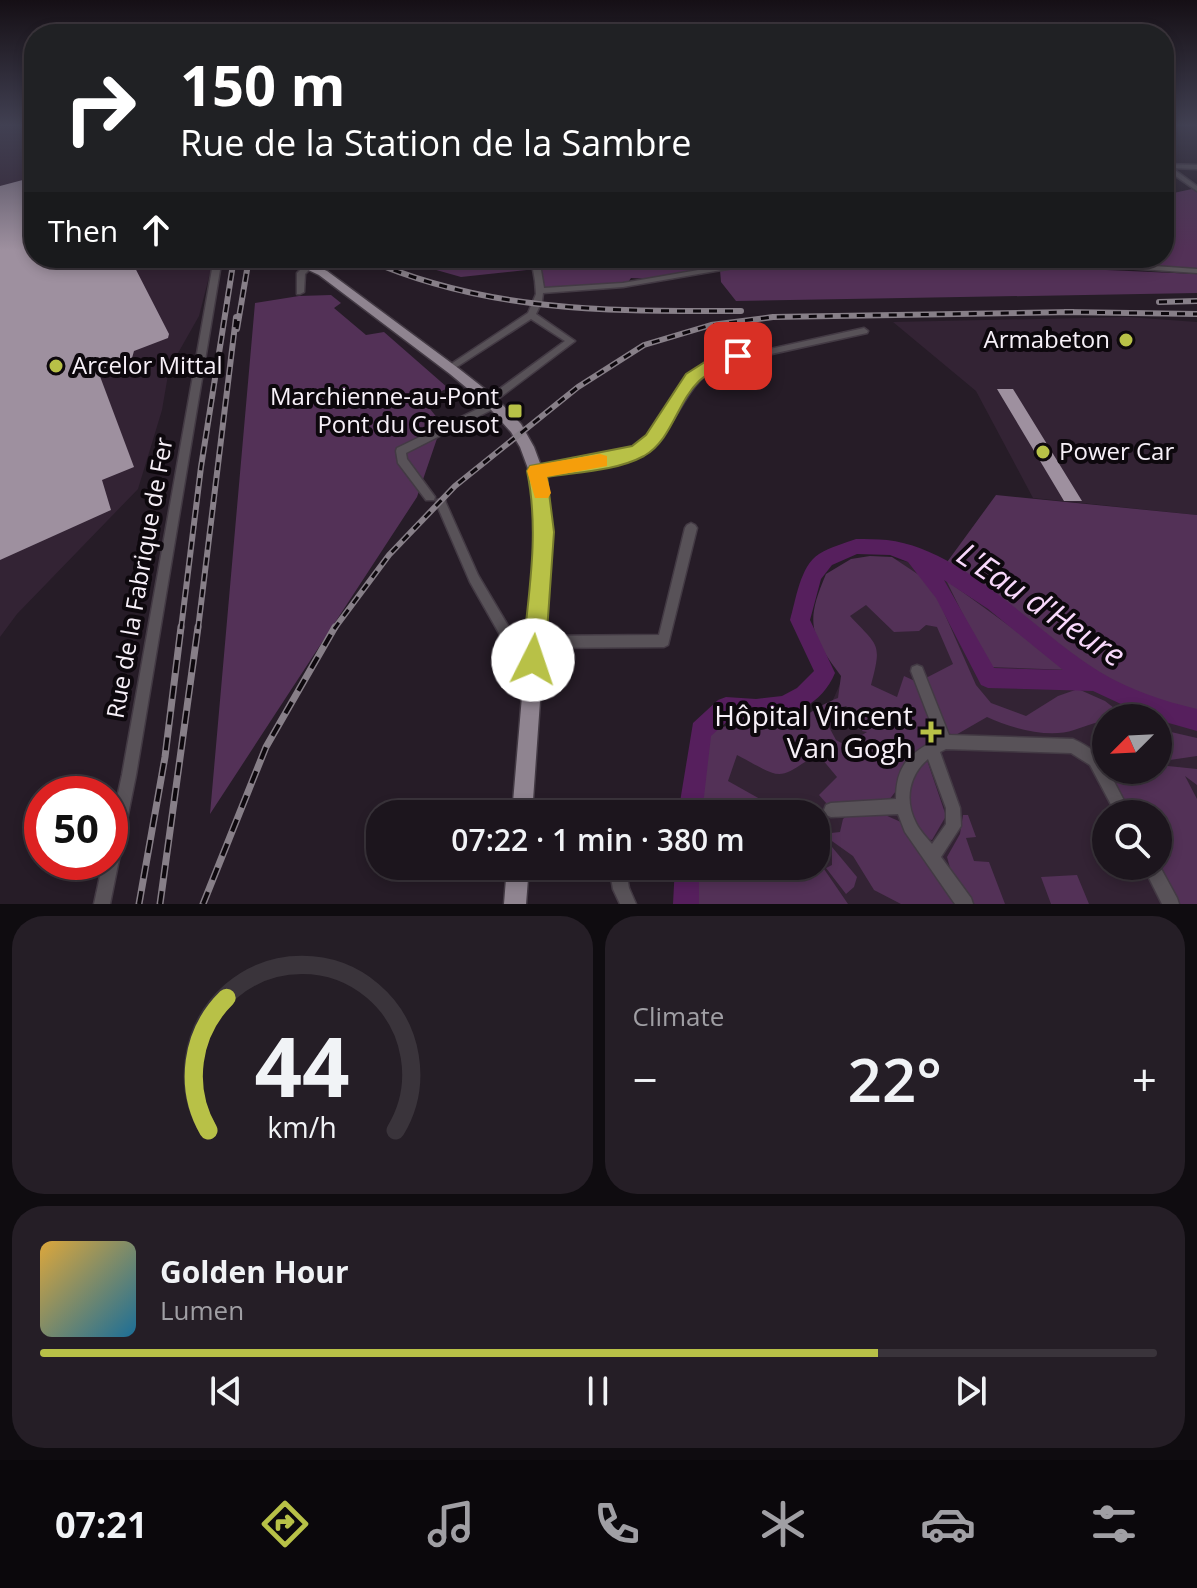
<!DOCTYPE html>
<html lang="en">
<head>
<meta charset="utf-8">
<style>
	:root { --surface:#1c151d; --page:#251e26; --text:#f1f3f6; --muted:#a09fa4; --line:#3a343b; --accent:#b8c147 }
	body { margin:0; font-family:"Open Sans",sans-serif; background:var(--page); color:var(--text); height:100vh; display:flex; flex-direction:column; font-size:30px; white-space:nowrap }
	* { box-sizing:border-box; margin:0 }
	p { font-size:26px; color:var(--muted) }
	.icon { flex:none; width:44px; height:44px; fill:none; stroke:currentColor; stroke-width:2; stroke-linecap:round; stroke-linejoin:round }
	.map { position:relative; height:904px; overflow:hidden }
	.panel { display:flex; flex-direction:column; gap:12px; padding:12px; background:#0f0c10; flex:1 }
	.panel>* { flex:none }
	.hud { position:absolute; left:24px; top:24px; width:1150px; height:244px; border-radius:32px; box-shadow:0 4px 12px #0003,0 0 0 2px var(--line); background:#202124; color:#fff; overflow:hidden }
	.needle { width:52px; rotate:246deg }
	.fabs { position:absolute; left:1092px; top:704px; display:grid; gap:16px }
	.fabs a { display:grid; place-items:center; width:80px; height:80px; border-radius:50%; background:var(--surface); box-shadow:0 4px 12px #0003,0 0 0 2px var(--line); font-size:40px }
	.speed { position:absolute; left:24px; top:776px; display:flex; gap:16px; font-size:40px; font-weight:700; text-align:center }
	.speed>* { display:grid; place-content:center; width:104px; height:104px; border-radius:50%; background:var(--surface); box-shadow:0 4px 12px #0003,0 0 0 2px var(--line); line-height:1 }
	.speed .limit { border:12px solid #d22; background:#fff; color:#111 }
	.pin { position:absolute; display:grid; place-items:center; width:68px; height:68px; color:#fff; margin:-34px; border-radius:16px; box-shadow:0 4px 12px #0006 }
	.me { position:absolute; width:88px; margin:-44px; rotate:4deg; stroke-linejoin:round; filter:drop-shadow(0 0 6px #0008) }
	.turn { display:flex; align-items:center; gap:28px; height:168px; padding:0 24px; font-size:36px }
	.turn .icon { width:104px; height:104px; stroke-width:2.5 }
	.turn b { display:block; font-size:56px; line-height:68px }
	.then { display:flex; align-items:center; height:76px; padding:0 24px; background:#0003; gap:16px; font-size:30px }
	.big { font-size:60px; font-weight:600; line-height:1.1 }
	.panel .card { flex:1; display:flex; flex-direction:column; justify-content:center; gap:12px; min-width:0; padding:0 28px; border-radius:32px; background:var(--page) }
	.panel .dial { align-items:center; gap:0 }
	.dial svg { height:208px; overflow:visible; fill:none; stroke:var(--line); stroke-width:7; stroke-linecap:round; text-anchor:middle }
	.dial text { fill:var(--text); stroke:none }
	.song { display:flex; align-items:center; gap:24px }
	.cover { width:96px; height:96px; border-radius:12px; background:linear-gradient(135deg,hsl(40 70% 55%),hsl(200 70% 35%)) }
	.played { height:8px; border-radius:4px; background:linear-gradient(90deg,var(--accent) 75%,var(--line) 75%) }
	.keys { display:flex; justify-content:space-around; direction:ltr }
	.heat { display:flex; justify-content:space-between; align-items:center; font-size:44px; direction:ltr }
	.panel .tiles { flex:1; display:grid; gap:12px; grid-template-columns:1fr 1fr }
	.card:last-child { grid-column:span 2 }
	.trip { position:absolute; left:366px; top:800px; width:464px; height:80px; border-radius:32px; background:var(--surface); box-shadow:0 4px 12px #0003,0 0 0 2px var(--line); font-weight:600; line-height:80px; text-align:center }
	.tab-bar { display:flex; height:128px; justify-content:space-around; align-items:center; background:#0b080c; color:var(--muted) }
	.tab-bar .icon { width:56px; height:56px }
	.tab-bar .active { color:var(--accent) }
	.tab-bar b { font-size:36px; color:var(--text) }
	.map>svg:first-child { display:block }
</style>
</head>
<body>
<div class="map">
<svg width="1197" height="904" viewBox="0 0 1197 904">
	<rect width="100%" height="100%" fill="#261c27"/>
	<path fill="#332334" fill-rule="evenodd" d="M0 124H34V258H214L199 316 169 369 162 410 138 489 17 614 0 637Z
		M1128 317 1197 322V515L1033 498 976 391 893 322Z
		M893 559 924 565 1100 686 1197 715V904H807L790 866H816V814H714L710 738 804 725 828 711 844 675 829 636ZM1106 718H1158V770H1106ZM1106 814H1158V866H1106Z"/>
	<path fill="#533157" fill-rule="evenodd" d="M1192 189 1197 192V269L1103 261V258H1164V195Z
		M394 258H607L620 269 611 258H733L728 263 650 279 631 278 626 285 541 291 536 269 461 277Z
		M926 262 1197 274V293L736 301 721 282 720 270 773 264Z
		M331 295 341 303 334 308 366 335 384 332 448 388 423 400 442 424 417 497 210 814 255 303 299 296Z
		M996 495 1197 515V720L1176 716 1082 672 1012 614 942 569Z
		M870 556 892 557 931 583 976 685 991 703 1026 716 1058 696 1078 689 1105 701 1127 718C1105 718 1095 723 1074 730 1049 739 1010 728 987 717L954 736 947 732 924 679 953 664 937 627 926 625 919 631 894 632 866 605 850 616C879 647 882 643 871 685L897 697 904 676 917 682 936 732 933 743 889 800 870 804H827L819 795 837 777 817 753C777 783 781 778 737 755L728 781 767 803 769 814H697C698 786 691 730 731 725 745 724 758 732 773 728 800 723 816 706 838 698L841 676C810 634 805 623 826 574L851 559ZM846 706 865 724 862 731 867 732 845 745 836 740 829 727 838 708Z
		M946 580 1070 670 989 667Z
		M1158 729 1197 738V756L1170 760 1158 753Z
		M927 760 946 816 932 840 926 839C905 811 902 786 927 760Z
		M1158 765 1197 769V785L1185 776 1197 799V904H1179L1158 866V814H1129L1107 770H1158Z
		M849 814H883L903 823 959 904H901L874 890 853 856 822 834 840 832 843 819Z
		M963 815H968L976 837 966 838 974 861 989 862 1005 904H972L952 875 947 857 960 834Z
		M832 847 857 877 854 887 846 894 826 868 832 865Z
		M699 866 824 869 848 904H699Z
		M1077 875 1089 904H1051L1041 877Z"/>
	<g fill="none" stroke-linecap="round" stroke-linejoin="round">
		<path fill="#561f5d" fill-rule="evenodd" d="M856 539C867 539 877 539 887 540 964 549 1036 633 1100 672 1130 690 1163 701 1197 709V731L1151 718 1093 691 988 688 981 685 936 598 908 562 890 555 857 554 832 565 821 579 810 620 835 673C817 716 771 721 730 719L711 736 702 814H678L693 723 718 700 726 697 756 699 782 696 797 688 814 671 790 620C796 600 800 566 819 554 830 547 845 543 856 539ZM944 580 988 609 1063 670 994 668Z
			M675 866H699V904H673Z"/>
	</g>
	<path fill="#9e909f" d="M34 177V258H130L169 334 168 338 134 351 132 358 98 371 134 467 102 480 111 510 0 560V186Z
		M997 389H1013L1082 501H1064Z"/>
	<g fill="none" stroke-linecap="round" stroke-linejoin="round">
		<defs>
			<path id="minor" d="M1164 164 1197 165V169L1172 168 1197 186V191L1164 168Z
				M214 258H222L136 775 110 904H94L103 862H110V830L122 775Z
				M531 258H539L544 288 623 283 762 259 916 258 912 260 762 263 623 287 543 293 542 301 536 314 575 341 494 402 499 405 497 407 406 453 407 459 435 497 434 500H426L398 463 396 451 397 448 490 403 485 400 487 398 565 341 531 319 452 370 449 371 445 368 528 313 536 294 535 281Z
				M923 258H934L930 260Z
				M1081 261 1197 269V273L1084 265 1080 263Z
				M306 264H312L313 266 305 274 304 292 300 294H297V273Z
				M864 328 868 331 867 333 717 366C691 383 684 405 667 429 638 471 582 470 536 475L532 474 531 471 532 468 536 467C581 462 632 464 660 424 677 400 685 379 711 362Z
				M441 499 445 500 446 503 478 575 535 671 536 675 535 679 530 681 525 679 470 582 436 503 437 500Z
				M691 523 695 525 697 528 668 645 664 647 535 648 531 646 529 642 531 638 535 636 659 635 685 528 687 525Z
				M917 665 922 667 949 735 1073 739C1088 746 1102 754 1106 770H1108L1131 814H1116L1090 765 1071 753 946 749 940 752 960 808 961 826 941 857 971 898 973 904H955L905 832 898 814 831 817 826 815 824 810 826 805 831 803 896 799C896 765 909 754 937 739L911 671 912 667ZM928 759 946 808V824L932 844C927 838 920 831 916 823 904 800 909 775 928 759Z
				M615 800 620 802 623 814H609L608 807 610 802Z
				M1158 863 1177 898 1179 904H1162L1143 866H1158Z
				M609 866H625L629 888 636 904H620L613 889Z"/>
			<path id="major" d="M283 258H297L327 271 458 368 495 397 521 424 534 447 547 482 552 532 532 814H512L536 532 533 482 520 447 511 432 485 403 450 374 319 275Z
				M507 866H529L526 904H504Z"/>
		</defs>
		<use href="#minor" stroke="#433a44" stroke-width="3"/>
		<use href="#major" stroke="#433a44" stroke-width="3"/>
		<use href="#minor" fill="#585258" fill-rule="evenodd"/>
		<use href="#major" fill="#8f8490" fill-rule="evenodd"/>
		<defs>
			<path id="rail-far1" d="M364 258C488 313 608 311 741 311
				M1159 302 1197 301
				M1065 312 1197 314
				M237 329 249 258
				M181 629 201 467 234 258
				M198 629 236 317
				M334 629 389 555 455 486 578 387 644 345 711 325 773 317 1073 312"/>
			<path id="rail" d="M139 904 165 757 181 627
				M160 904 198 627
				M203 904 266 747 335 627"/>
		</defs>
		<use href="#rail-far1" stroke="#877f88" stroke-width="6"/>
		<use href="#rail" stroke="#877f88" stroke-width="7"/>
		<use href="#rail-far1" stroke="#0d080d" stroke-width="3" stroke-dasharray="8" stroke-linecap="butt"/>
		<use href="#rail" stroke="#0d080d" stroke-width="4" stroke-dasharray="13" stroke-linecap="butt"/>
	</g>
	<linearGradient id="sky" x2="0" y2="1"><stop stop-color="#150f15"/><stop offset="0.5" stop-color="#414052"/><stop offset="1" stop-color="#414052" stop-opacity="0"/></linearGradient>
	<rect width="1197" height="250" fill="url(#sky)"/>
	<path fill="#b8c147" stroke="#787d2e" stroke-width="2" d="M738 351 744 353V360C728 365 711 370 699 381 677 402 672 440 644 456 616 471 578 472 547 477L554 532 545 660 542 668 533 671 525 668 522 660C528 597 540 533 527 471L530 466 632 446 646 435 686 374 708 360Z"/>
	<path fill="#f59e0b" d="M600 454 607 456V466L547 477 551 493 548 498H535L527 471 530 466Z"/>
	<g fill="#b8c147" stroke="#0d080d" stroke-width="3">
		<circle cx="1126" cy="340" r="8"/>
		<circle cx="56" cy="366" r="8"/>
		<rect x="507" y="403" width="16" height="16" rx="4"/>
		<circle cx="1043" cy="452" r="8"/>
		<path d="M927 720h8v8h8v8h-8v8h-8v-8h-8v-8h8z"/>
	</g>
	<g text-anchor="middle" stroke-width="8" stroke-linejoin="round" paint-order="stroke">
		<g font-size="24" fill="#f7f0f8" stroke="#0d080d" text-anchor="end">
			<text x="1110" y="348">Armabeton</text>
			<text x="72" y="374" text-anchor="start">Arcelor Mittal</text>
			<text x="499" y="405">Marchienne-au-Pont<tspan x="499" dy="28">Pont du Creusot</tspan></text>
			<text x="1059" y="460" text-anchor="start">Power Car</text>
		</g>
		<g font-size="24" fill="#f7f0f8" stroke="#0d080d">
			<text transform="translate(140 578) rotate(-80)" y="8">Rue de la Fabrique de Fer</text>
		</g>
		<g font-size="28" fill="#f7f0f8" stroke="#0d080d" text-anchor="end">
			<text x="913" y="726">Hôpital Vincent<tspan x="913" dy="32">Van Gogh</tspan></text>
		</g>
		<g font-size="32" font-style="italic" fill="#f8d8fb" stroke="#0d080d">
			<text transform="translate(1041 605) rotate(34)" y="11">L'Eau d'Heure</text>
		</g>
	</g>
</svg>
<div class="fabs">
<a><svg class="needle" viewBox="-14 -14 28 28"><path d="M0-13l5 13h-10z" fill="#e53935"/><path d="M0 13l5-13h-10z" fill="#a09fa4"/></svg></a>
<a><svg class="icon" aria-label="search" viewBox="0 0 24 24"><circle cx="10" cy="10" r="6"/><path d="M15 15l6 6"/></svg></a>
</div>
<div class="speed"><div class="limit">50</div></div>
<div class="pin" style="left:738px;top:356px;background:#d93025"><svg class="icon" aria-label="arrive" viewBox="0 0 24 24"><path d="M6 21V4h12l-3 4 3 4H6"/></svg></div>
<svg class="me" style="left:533px;top:660px" viewBox="-20 -20 40 40"><circle r="19" fill="#fff"/><path d="M0-13L10 11 0 6-10 11z" fill="#b8c147"/></svg>
<div class="trip">07:22 · 1 min · 380 m</div>
<div class="hud">
<div class="turn"><svg class="icon" aria-label="right" viewBox="0 0 24 24"><path d="M7 20v-9h11M14 6l5 5-5 5"/></svg><div><b>150 m</b>Rue de la Station de la Sambre</div></div>
<div class="then">Then<svg class="icon" aria-label="ahead" viewBox="0 0 24 24"><path d="M12 20V5M6 11l6-6 6 6"/></svg></div>
</div>
</div>
<section class="panel">
<div class="tiles">
<div class="card dial"><svg viewBox="0 0 100 80">
<path d="M14 69A42 42 0 1 1 86 69"/>
<path d="M14 69A42 42 0 0 1 21 18" stroke="#b8c147"/>
<text x="50" y="56" font-size="32" font-weight="700">44</text>
<text x="50" y="72" font-size="11">km/h</text>
</svg></div>
<div class="card"><p>Climate</p>
<div class="heat"><a>−</a><b class="big">22°</b><a>+</a></div>
</div>
<div class="card">
<div class="song"><i class="cover"></i><div><b>Golden Hour</b><p>Lumen</p></div></div>
<div class="played"></div>
<div class="keys"><svg class="icon" aria-label="previous" viewBox="0 0 24 24"><path d="M18 5L8 12l10 7zM5 5v14"/></svg><svg class="icon" aria-label="pause" viewBox="0 0 24 24"><path d="M8 5v14M16 5v14"/></svg><svg class="icon" aria-label="next" viewBox="0 0 24 24"><path d="M6 5l10 7-10 7zM19 5v14"/></svg></div>
</div>
</div>
</section>
<nav class="tab-bar">
<b>07:21</b>
<svg class="icon active" aria-label="directions" viewBox="0 0 24 24"><path d="M12 3l9 9-9 9-9-9zM9 14v-3h6M13 9l2 2-2 2"/></svg>
<svg class="icon" aria-label="music" viewBox="0 0 24 24"><path d="M9 18V5l10-2v13"/><circle cx="6" cy="18" r="3"/><circle cx="16" cy="16" r="3"/></svg>
<svg class="icon" aria-label="phone" viewBox="0 0 24 24"><path d="M5 4h4l2 5-3 2q2 4 5 5l2-3 5 2v4C11 20 4 13 5 4z"/></svg>
<svg class="icon" aria-label="climate" viewBox="0 0 24 24"><path d="M12 3v18M4 7l16 10M4 17L20 7"/></svg>
<svg class="icon" aria-label="car" viewBox="0 0 24 24"><path d="M5 17H2v-5l4-1 3-4h7l3 4 3 1v5h-3M9 17h6M6 11h13"/><circle cx="7" cy="17" r="2"/><circle cx="17" cy="17" r="2"/></svg>
<svg class="icon" aria-label="filters" viewBox="0 0 24 24"><path d="M4 7h16M4 17h16"/><circle cx="9" cy="7" r="2"/><circle cx="15" cy="17" r="2"/></svg>
</nav>
</body>
</html>
